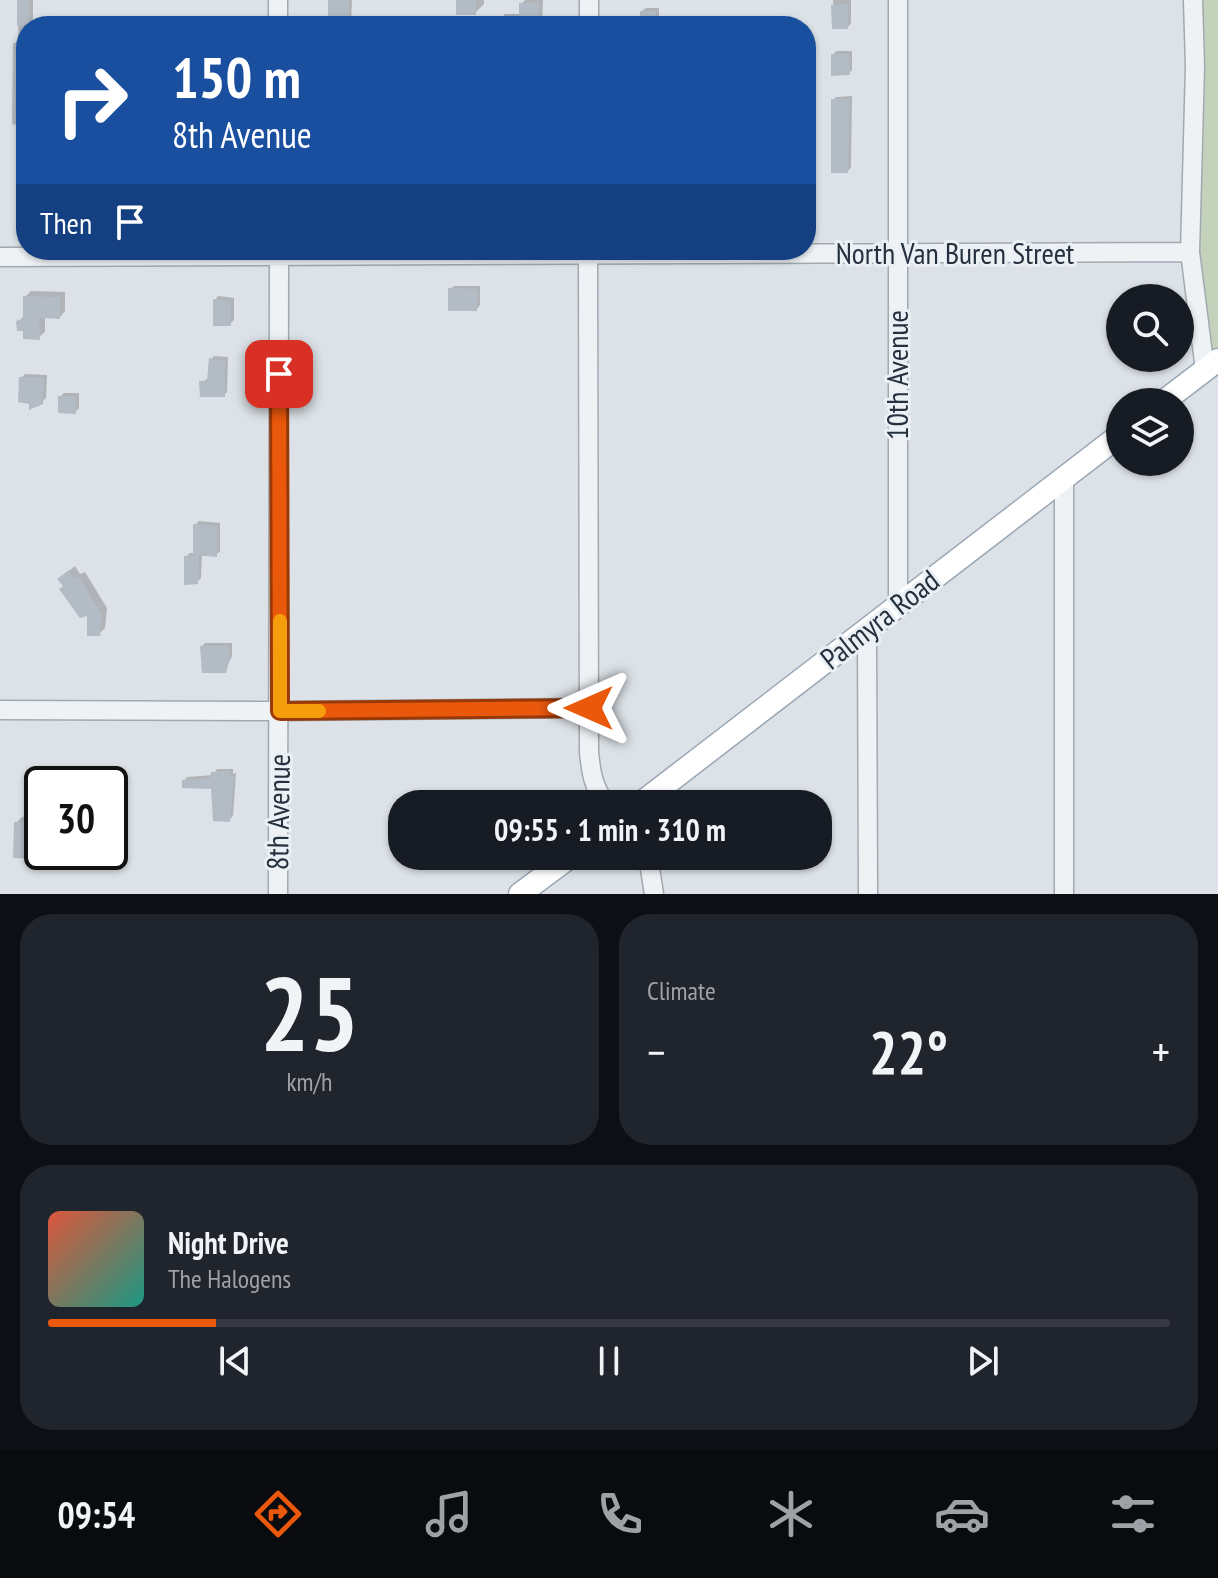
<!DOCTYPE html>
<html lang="en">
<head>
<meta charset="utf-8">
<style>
	:root { --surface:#171b24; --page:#20242c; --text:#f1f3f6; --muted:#9ea1a6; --line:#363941; --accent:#ea580c }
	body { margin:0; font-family:"PT Sans Narrow",sans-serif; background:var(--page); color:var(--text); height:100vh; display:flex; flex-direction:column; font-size:30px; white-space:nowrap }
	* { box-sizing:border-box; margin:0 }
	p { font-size:26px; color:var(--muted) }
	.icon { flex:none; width:44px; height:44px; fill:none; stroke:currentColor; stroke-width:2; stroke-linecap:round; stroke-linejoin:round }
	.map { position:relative; height:894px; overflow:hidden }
	.sheet { display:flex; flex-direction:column; gap:20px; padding:20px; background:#0d0f14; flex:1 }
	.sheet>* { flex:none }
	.hud { position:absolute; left:16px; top:16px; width:800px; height:244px; border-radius:32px; box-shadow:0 2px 6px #0004; background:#1a4fa0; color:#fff; overflow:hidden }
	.buttons { position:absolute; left:1106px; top:284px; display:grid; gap:16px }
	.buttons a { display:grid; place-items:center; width:88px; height:88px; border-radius:50%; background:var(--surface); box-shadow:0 2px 6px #0004; font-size:40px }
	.speed { position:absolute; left:24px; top:766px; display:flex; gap:16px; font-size:40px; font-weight:700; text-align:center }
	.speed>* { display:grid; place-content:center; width:104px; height:104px; border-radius:50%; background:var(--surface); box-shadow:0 2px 6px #0004; line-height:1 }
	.speed .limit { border:4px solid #111; border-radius:12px; background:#fff; color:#111 }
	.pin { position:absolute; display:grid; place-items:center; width:68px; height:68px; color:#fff; margin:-34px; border-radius:16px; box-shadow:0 4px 12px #0006 }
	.me { position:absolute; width:88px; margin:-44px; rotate:270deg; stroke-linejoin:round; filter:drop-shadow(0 0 6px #0008) }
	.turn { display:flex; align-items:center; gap:28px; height:168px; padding:0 24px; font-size:36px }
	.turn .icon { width:104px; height:104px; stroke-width:2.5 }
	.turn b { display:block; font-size:56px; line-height:68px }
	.then { display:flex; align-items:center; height:76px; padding:0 24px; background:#0003; gap:16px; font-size:30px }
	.big { font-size:60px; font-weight:800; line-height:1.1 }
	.sheet .widget { flex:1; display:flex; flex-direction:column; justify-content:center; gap:12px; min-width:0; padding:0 28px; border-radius:32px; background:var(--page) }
	.sheet .dial { align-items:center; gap:0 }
	.dial b { font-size:104px; line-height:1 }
	.song { display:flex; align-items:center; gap:24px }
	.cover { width:96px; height:96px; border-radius:12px; background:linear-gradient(135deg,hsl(10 70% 55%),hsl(170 70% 35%)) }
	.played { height:8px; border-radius:4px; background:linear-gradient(90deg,var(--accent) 15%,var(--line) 15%) }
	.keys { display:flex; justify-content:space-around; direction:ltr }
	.heat { display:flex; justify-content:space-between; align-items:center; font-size:44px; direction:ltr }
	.sheet .tiles { flex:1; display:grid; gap:20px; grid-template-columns:1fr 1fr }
	.widget:last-child { grid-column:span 2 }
	.trip { position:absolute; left:388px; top:790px; width:444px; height:80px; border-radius:32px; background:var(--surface); box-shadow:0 2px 6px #0004; font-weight:800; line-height:80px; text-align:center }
	.tabs { display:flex; height:128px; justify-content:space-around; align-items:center; background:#090b0e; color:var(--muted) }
	.tabs .icon { width:56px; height:56px }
	.tabs .on { color:var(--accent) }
	.tabs b { font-size:36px; color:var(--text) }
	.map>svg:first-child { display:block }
</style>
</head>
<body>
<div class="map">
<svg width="1218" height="894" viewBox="0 0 1218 894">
	<rect width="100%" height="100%" fill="#dce2e7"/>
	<path fill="#c4d2bc" d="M1195 0H1218V360L1207 368 1199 317Z"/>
	<path fill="#0003" d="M19 0H33V26H26V122L15 44 18 41Z
		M330 0H352L351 26H330Z
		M458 0H484V4L475 13Z
		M525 0H543L542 26H500V19L505 14H521V4Z
		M833 0H851V23L848 27H834Z
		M646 8H659V26H642V11Z
		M836 51H852V70L849 73 833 55Z
		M852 96 851 167 848 171 833 100 836 97Z
		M26 169V216L25 217 18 215V190Z
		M454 286H480V305L477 309 450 289Z
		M31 291 65 292V311L60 317H45V332L39 337 18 322 25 315V297Z
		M218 296 234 298V320L230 324 215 300Z
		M214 356 228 357 227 392 224 395 201 382 210 378 211 359Z
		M25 374 47 375 46 398 42 402 21 378Z
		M64 393H79V408L75 412 60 397Z
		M199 521 220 523V551L216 555 202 554 201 578 197 582 186 557 190 553H195V525Z
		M75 566 80 574 85 572 107 608 105 628 99 634 66 573Z
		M205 643H232V656L225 671 202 646Z
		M217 769H233V774L236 773 233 816 229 820 213 787 184 781 187 777 213 775Z
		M117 814 118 855 112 861 91 852H110V815Z
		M41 816 42 852H44L39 857 16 823 22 817Z"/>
	<path fill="#b3bbc4" d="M17 0H29V26H17Z
		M328 0H349V26H328Z
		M456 0H476V15H456Z
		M519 3H539V26H519Z
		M848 4V29H832L831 5Z
		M640 11H656V26H640Z
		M13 43H26V126L12 124Z
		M831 54H849L850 75 831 76Z
		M831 99H850L848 173H831Z
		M448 288 478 289 477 311H448Z
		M23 296 60 297V319L39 318 40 340 23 339V331H17L16 321 23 319Z
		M213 299 231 301V326H213Z
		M209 358 225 361V397H200L199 381H207Z
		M19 377 44 378 43 404 29 410V404L18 402Z
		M58 396H76V414L58 413Z
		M193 524 217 526V557L193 555Z
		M184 556H199L198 584 184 585Z
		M69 570 74 579 78 576 102 614 100 636H87V616L80 618 59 589 63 586 57 579Z
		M200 646H229V661L226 673H202Z
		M230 771 231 776H234L230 822 213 821 211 789 182 788V780L210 778 211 772Z
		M36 821V842L40 841V859L13 858 14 822Z
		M89 852H113V863L101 866 89 862Z"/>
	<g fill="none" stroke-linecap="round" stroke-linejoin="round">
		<defs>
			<path id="minor" d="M278 0V26
				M1193 0 1195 66 1190 252 1205 370
				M589 26V0
				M588 250 589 752C591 772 593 787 606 804
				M0 257 1190 252
				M1064 479V894
				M898 607V0
				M867 632 868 894
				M0 710 280 711 589 708
				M648 856 654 894
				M278 894 279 250"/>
			<path id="major" d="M1163 402 1218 360
				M640 804 1120 435
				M520 894 571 856"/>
		</defs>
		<use href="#minor" stroke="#a1a9b1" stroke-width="21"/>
		<use href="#major" stroke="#9aa7b4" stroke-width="25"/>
		<use href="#minor" stroke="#eef2f5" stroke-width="18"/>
		<use href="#major" stroke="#fff" stroke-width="22"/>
	</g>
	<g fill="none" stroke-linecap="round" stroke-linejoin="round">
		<defs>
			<path id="route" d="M279 374 280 711 589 708"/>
		</defs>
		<use href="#route" stroke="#983908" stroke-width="20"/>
		<use href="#route" stroke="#ea580c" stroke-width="14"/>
		<path stroke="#f59e0b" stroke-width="14" d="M280 621V711H319"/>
	</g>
	<g text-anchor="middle" stroke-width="6" stroke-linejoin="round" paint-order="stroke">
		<g font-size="30" fill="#25313e" stroke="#ebf0f5">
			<text x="955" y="264">North Van Buren Street</text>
			<text transform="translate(898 375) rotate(-90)" y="10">10th Avenue</text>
			<text transform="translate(880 620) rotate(-38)" y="10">Palmyra Road</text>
			<text transform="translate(279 812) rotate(-89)" y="10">8th Avenue</text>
		</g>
	</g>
</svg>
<div class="buttons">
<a><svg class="icon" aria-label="search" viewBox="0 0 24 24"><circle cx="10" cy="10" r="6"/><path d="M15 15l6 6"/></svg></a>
<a><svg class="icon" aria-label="layers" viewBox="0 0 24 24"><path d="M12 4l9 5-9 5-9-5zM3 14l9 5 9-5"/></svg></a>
</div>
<div class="speed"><div class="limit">30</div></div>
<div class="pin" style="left:279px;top:374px;background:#d93025"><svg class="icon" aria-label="arrive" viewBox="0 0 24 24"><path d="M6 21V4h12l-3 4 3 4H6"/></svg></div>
<svg class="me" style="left:589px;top:708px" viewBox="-20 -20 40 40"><path d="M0-17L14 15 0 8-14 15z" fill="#ea580c" stroke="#fff" stroke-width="4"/></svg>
<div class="trip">09:55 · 1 min · 310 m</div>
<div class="hud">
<div class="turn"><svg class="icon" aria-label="right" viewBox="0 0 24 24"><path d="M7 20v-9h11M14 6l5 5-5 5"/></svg><div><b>150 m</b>8th Avenue</div></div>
<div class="then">Then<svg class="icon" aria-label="arrive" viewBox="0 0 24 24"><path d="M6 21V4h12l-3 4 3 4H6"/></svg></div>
</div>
</div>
<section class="sheet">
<div class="tiles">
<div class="widget dial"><b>25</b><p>km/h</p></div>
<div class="widget"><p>Climate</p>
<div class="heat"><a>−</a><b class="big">22°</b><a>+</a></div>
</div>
<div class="widget">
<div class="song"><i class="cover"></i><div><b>Night Drive</b><p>The Halogens</p></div></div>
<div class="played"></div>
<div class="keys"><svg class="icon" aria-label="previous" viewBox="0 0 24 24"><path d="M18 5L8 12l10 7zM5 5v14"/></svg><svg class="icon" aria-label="pause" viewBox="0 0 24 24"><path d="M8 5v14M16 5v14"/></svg><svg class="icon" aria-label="next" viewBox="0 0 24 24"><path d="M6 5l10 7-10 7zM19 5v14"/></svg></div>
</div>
</div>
</section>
<nav class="tabs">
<b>09:54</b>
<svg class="icon on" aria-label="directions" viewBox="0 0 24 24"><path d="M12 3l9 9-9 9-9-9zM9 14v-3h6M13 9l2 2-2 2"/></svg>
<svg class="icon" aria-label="music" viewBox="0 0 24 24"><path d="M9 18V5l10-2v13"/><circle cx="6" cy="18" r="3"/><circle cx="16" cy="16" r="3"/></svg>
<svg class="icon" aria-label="phone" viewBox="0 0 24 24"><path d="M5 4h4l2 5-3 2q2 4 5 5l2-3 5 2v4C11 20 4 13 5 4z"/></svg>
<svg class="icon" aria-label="climate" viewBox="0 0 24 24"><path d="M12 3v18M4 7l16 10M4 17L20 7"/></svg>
<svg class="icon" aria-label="car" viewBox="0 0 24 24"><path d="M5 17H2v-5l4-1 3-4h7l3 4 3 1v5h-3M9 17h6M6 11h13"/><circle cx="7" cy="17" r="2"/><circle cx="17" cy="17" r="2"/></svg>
<svg class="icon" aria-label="filters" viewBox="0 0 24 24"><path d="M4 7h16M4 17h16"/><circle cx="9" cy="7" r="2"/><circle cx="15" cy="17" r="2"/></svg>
</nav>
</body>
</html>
